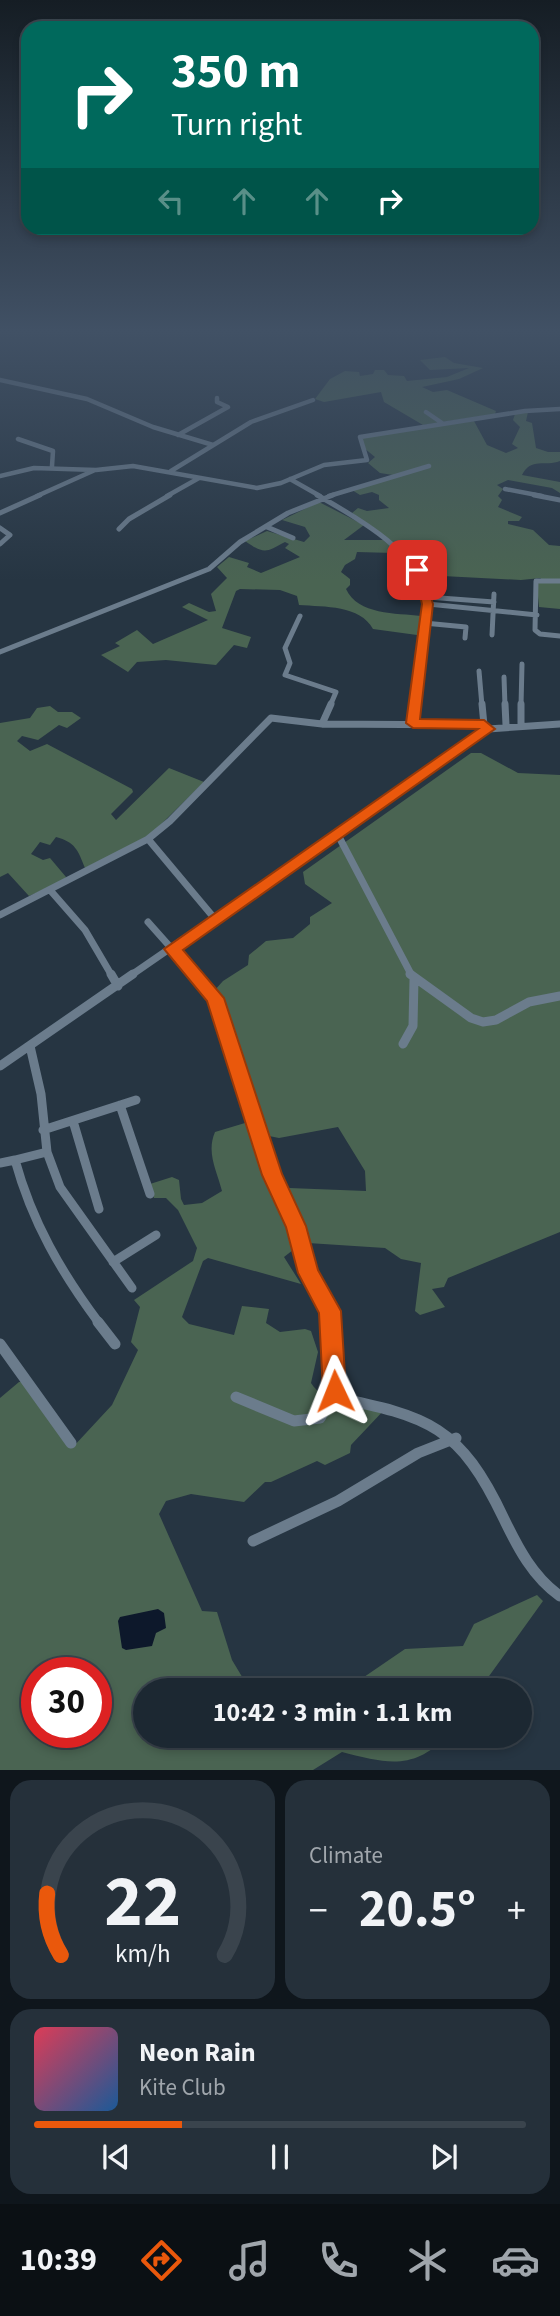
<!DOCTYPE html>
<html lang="en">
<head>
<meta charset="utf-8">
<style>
	:root { --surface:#1c2832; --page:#25303a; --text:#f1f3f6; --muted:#a0a6ac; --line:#3a444d; --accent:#ea580c }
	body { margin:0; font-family:"Source Sans 3",sans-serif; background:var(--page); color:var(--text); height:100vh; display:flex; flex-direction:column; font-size:26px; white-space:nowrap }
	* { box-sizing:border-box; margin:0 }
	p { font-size:23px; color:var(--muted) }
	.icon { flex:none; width:38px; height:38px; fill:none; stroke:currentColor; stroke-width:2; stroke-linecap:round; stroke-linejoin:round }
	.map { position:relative; height:1770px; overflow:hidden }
	.details { display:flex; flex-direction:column; gap:10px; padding:10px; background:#0f161c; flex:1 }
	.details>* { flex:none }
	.banner { position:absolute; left:21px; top:21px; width:518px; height:214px; border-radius:21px; box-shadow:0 4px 10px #0003,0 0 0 2px var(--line); background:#00695c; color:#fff; overflow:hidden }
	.speed { position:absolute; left:21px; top:1657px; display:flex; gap:14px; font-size:35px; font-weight:700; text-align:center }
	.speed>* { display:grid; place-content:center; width:91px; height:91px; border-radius:50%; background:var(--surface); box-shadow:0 4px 10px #0003,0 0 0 2px var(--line); line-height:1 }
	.speed .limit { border:10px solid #d22; background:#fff; color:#111 }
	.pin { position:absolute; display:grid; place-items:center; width:60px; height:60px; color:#fff; margin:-30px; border-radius:14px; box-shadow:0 4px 10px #0006 }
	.me { position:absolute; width:77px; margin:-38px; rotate:358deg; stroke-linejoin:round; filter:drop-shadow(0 0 5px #0008) }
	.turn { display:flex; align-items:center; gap:24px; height:147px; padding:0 35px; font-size:32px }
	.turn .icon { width:91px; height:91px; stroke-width:2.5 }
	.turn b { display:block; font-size:49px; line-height:60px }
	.lanes { display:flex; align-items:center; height:66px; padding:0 35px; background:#0003; justify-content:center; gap:35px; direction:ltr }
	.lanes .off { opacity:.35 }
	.big { font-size:52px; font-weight:700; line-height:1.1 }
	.details .widget { flex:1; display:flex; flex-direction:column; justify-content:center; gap:10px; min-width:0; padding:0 24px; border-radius:21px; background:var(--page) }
	.details .dial { align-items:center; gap:0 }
	.dial svg { height:182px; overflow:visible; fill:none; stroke:var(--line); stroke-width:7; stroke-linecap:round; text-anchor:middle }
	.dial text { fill:var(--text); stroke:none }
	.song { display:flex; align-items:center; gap:21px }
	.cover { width:84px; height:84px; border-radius:10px; background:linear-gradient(135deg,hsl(350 70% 55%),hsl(210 70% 35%)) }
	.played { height:7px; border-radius:4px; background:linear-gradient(90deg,var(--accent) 30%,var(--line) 30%) }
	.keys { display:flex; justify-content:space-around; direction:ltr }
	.heat { display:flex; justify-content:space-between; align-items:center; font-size:38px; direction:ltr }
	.details .tiles { flex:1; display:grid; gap:10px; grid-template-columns:1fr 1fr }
	.widget:last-child { grid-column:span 2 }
	.trip { position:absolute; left:133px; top:1678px; width:399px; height:70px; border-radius:35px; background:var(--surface); box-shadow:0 4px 10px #0003,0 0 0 2px var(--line); font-weight:700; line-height:70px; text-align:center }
	.menu { display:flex; height:112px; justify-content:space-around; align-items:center; background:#0b1014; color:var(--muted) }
	.menu .icon { width:49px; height:49px }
	.menu .active { color:var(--accent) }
	.menu b { font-size:32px; color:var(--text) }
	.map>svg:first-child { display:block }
</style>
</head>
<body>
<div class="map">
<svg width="560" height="1770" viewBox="0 0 560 1770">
	<rect width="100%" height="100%" fill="#263542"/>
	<path fill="#4a6452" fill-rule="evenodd" d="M445 357 454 363 483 368 459 379 422 387 433 392 447 390 496 411 495 414 423 425 384 402 381 392 324 402 315 399 330 379 345 371 359 372 360 376 373 374 375 370H384L388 375 404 376 407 381 447 377 469 368 430 370 420 360Z
		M528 412 526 421 532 423 536 448 548 452H560V461C545 467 531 457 522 475L560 482V493L552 488 508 480 497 485 503 489 498 496 502 500 498 507 522 517 519 521H508V524L533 530 549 545 560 546V609L539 607 537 586 541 578 521 580 423 575 414 560 352 513 358 508 367 511 389 508 379 500V495L372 492 360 495 352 490 393 475 380 473 368 463 375 457 364 448 361 437 474 421 487 445 506 453 518 448 512 444 520 427 513 420 515 414Z
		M319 502 364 525 344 540H383L395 550 394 553 357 552 355 559 345 565 341 572 350 579V585L346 589C358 615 396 613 421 616L417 635 373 629C360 605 325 607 299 605L297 596 280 590 240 589 236 591 222 628 251 637 247 648 234 645 216 665 166 660 137 662 128 672 101 655 120 646 115 643 137 630 153 644 208 620 182 607 189 603 209 612 216 611 211 594 227 578 217 567 229 557 249 563 247 567 261 573 300 557 285 548 289 544 285 542C266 552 265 555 245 541L267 531 304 542 310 536 305 527 282 520Z
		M50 706 58 712H72L81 718 67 728 59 725 38 740 22 736 17 741 30 751 47 744 132 789 133 792 111 814 116 820 169 768 204 782 147 838 85 868C78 850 75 842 56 837L50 845 40 842 31 854 43 860 50 858 66 877 64 881 29 896 8 873 0 877V723L30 718 37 708Z
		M471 753H481L518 773 560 775V1232L448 1278 444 1287 432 1289 445 1307 420 1315 415 1311 421 1263 401 1259 385 1248 308 1243 303 1238 299 1217 283 1193 289 1188 366 1191 365 1171 338 1127 279 1138 264 1135 214 991 223 981 248 965 249 955 266 941 293 938 310 924V917L332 903 305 884 303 872Z
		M245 1123 249 1124 260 1162 292 1230 293 1250 284 1257 301 1284 208 1258 203 1261 182 1317 189 1324 234 1335 242 1306 269 1309 266 1323 280 1332 305 1329 311 1331 318 1352 311 1383C324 1405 363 1405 385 1409L351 1445 350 1453 325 1465 317 1461 271 1482H265L244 1502 191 1494 166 1501 159 1514 202 1611 217 1612 232 1660 250 1690H145V1736H447C414 1770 388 1764 342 1752L313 1770H0V1398L19 1382H23L73 1447 112 1405 138 1350 131 1342 140 1307 134 1300 193 1261 197 1248 178 1210 166 1198H154L150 1184 172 1177 179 1180 181 1199 184 1205 202 1203 222 1191C217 1171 206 1153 215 1132ZM37 1673H96V1732H37Z
		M537 1595 543 1601 479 1690H345L405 1649 463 1646 474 1624Z"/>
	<path fill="#0d182b" d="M158 1609 164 1613 166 1628 156 1633 152 1646 126 1650 122 1648 118 1621 120 1617Z"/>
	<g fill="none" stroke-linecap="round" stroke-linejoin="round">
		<path stroke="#6b7c8c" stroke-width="4.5" d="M0 380 87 399 153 427 213 445
			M426 412 442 423
			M178 435 228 407 217 402V398
			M18 439 53 451 52 466
			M171 471 251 422 313 400
			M0 476 34 468 96 470 133 466 257 488 281 483 324 465 367 460 360 437 525 411 560 409
			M290 479 320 496
			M505 489 542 496
			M37 496 95 470
			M167 496 199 478
			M329 496 429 466"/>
		<path stroke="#6b7c8c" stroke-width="5" d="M317 495C356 517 424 554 428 604 430 628 418 680 415 706
			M534 495 560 500
			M0 513 40 495
			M267 527 293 538
			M0 528 10 535 0 544
			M119 529 129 519 170 495
			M560 581H536L535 630 540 634 560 636
			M427 597 494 602
			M428 604 537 615
			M300 616 285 648 290 663 285 675 336 692 330 706
			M424 623 466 627 465 638
			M492 635 494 594
			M0 652 209 569 240 542 288 513 333 495
			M479 671 482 706
			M504 677 505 706
			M521 706 522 664"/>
		<path stroke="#6b7c8c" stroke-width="7" d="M482 704 484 725
			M505 704 506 725
			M413 723 415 704
			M322 724 331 704
			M521 725V704
			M338 835 412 976
			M148 839 215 919
			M50 890 85 930 112 976
			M0 915 148 839 170 821 271 718 322 724 484 725 488 729
			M148 922 196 976
			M130 976 488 729 560 724"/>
		<path stroke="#6b7c8c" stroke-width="9" d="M111 974 118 986
			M194 974 215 998 272 1175 296 1226 309 1273 330 1311 331 1323
			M410 974 471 1018 483 1022 496 1020 529 1002 560 996
			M403 1044 413 1026 414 979
			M30 1046 41 1094 47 1152 60 1187 132 1288
			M0 1066 133 974
			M120 1105 150 1194
			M73 1121 99 1209
			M43 1130 136 1100
			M47 1152 15 1160C32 1222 61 1272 99 1323
			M0 1163 15 1160
			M113 1262 156 1235"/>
		<path stroke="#6b7c8c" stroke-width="11" d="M98 1322 115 1344
			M0 1344 71 1443
			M236 1397 294 1421 320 1418 335 1391 331 1322
			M332 1397C429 1416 460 1426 504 1519 518 1548 533 1577 560 1596
			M253 1541 338 1501 418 1453 456 1438"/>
	</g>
	<linearGradient id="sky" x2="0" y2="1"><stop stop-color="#151d24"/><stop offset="0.57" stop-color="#415165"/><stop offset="1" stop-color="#415165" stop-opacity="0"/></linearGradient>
	<rect width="560" height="581" fill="url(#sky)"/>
	<path fill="#ea580c" stroke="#983908" stroke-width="2" d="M413 567 423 570 433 604 420 719 484 720 495 729 183 950 224 998 282 1174 306 1226 318 1270 341 1311 346 1391 343 1399 335 1402 326 1399 323 1391 319 1313 298 1273 286 1227 262 1175 207 1001 164 949 478 729 413 728 406 723 422 604Z"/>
</svg>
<div class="speed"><div class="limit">30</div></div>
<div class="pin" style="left:417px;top:570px;background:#d93025"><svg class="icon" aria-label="arrive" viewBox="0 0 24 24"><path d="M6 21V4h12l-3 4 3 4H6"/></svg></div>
<svg class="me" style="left:335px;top:1391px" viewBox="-20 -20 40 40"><path d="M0-17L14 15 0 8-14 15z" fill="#ea580c" stroke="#fff" stroke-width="4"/></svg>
<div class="trip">10:42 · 3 min · 1.1 km</div>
<div class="banner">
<div class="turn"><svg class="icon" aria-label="right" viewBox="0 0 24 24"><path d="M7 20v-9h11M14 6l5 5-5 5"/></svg><div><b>350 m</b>Turn right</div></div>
<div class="lanes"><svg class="icon off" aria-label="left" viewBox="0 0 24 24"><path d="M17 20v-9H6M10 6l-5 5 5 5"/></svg><svg class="icon off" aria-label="ahead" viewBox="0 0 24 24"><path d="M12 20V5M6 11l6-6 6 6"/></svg><svg class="icon off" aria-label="ahead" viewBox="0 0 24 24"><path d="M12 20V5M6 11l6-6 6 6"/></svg><svg class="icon" aria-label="right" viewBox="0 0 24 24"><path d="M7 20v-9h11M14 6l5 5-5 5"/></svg></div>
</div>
</div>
<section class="details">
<div class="tiles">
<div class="widget dial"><svg viewBox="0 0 100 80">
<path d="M14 69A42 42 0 1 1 86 69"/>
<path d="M14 69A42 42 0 0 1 8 42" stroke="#ea580c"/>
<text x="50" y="56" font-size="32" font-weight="700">22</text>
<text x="50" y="72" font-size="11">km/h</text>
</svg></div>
<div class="widget"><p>Climate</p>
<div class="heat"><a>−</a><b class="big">20.5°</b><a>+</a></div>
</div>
<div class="widget">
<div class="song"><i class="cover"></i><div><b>Neon Rain</b><p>Kite Club</p></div></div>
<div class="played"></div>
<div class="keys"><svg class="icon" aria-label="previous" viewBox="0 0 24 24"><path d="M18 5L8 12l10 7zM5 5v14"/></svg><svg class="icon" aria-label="pause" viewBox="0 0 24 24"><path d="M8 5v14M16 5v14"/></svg><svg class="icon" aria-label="next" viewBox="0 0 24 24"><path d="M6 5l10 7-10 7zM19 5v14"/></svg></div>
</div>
</div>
</section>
<nav class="menu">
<b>10:39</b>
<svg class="icon active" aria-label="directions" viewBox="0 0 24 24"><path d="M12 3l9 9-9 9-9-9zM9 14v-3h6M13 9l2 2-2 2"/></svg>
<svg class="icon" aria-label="music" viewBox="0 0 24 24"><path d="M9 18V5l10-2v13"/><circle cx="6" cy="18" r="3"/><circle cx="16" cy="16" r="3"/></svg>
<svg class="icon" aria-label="phone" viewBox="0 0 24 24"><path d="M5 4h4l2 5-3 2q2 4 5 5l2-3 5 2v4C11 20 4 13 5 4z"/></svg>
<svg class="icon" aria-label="climate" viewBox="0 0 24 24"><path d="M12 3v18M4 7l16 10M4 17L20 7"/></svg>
<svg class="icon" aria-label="car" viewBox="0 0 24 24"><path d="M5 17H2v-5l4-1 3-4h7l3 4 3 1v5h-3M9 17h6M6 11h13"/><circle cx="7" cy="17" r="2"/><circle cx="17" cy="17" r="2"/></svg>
</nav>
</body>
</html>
